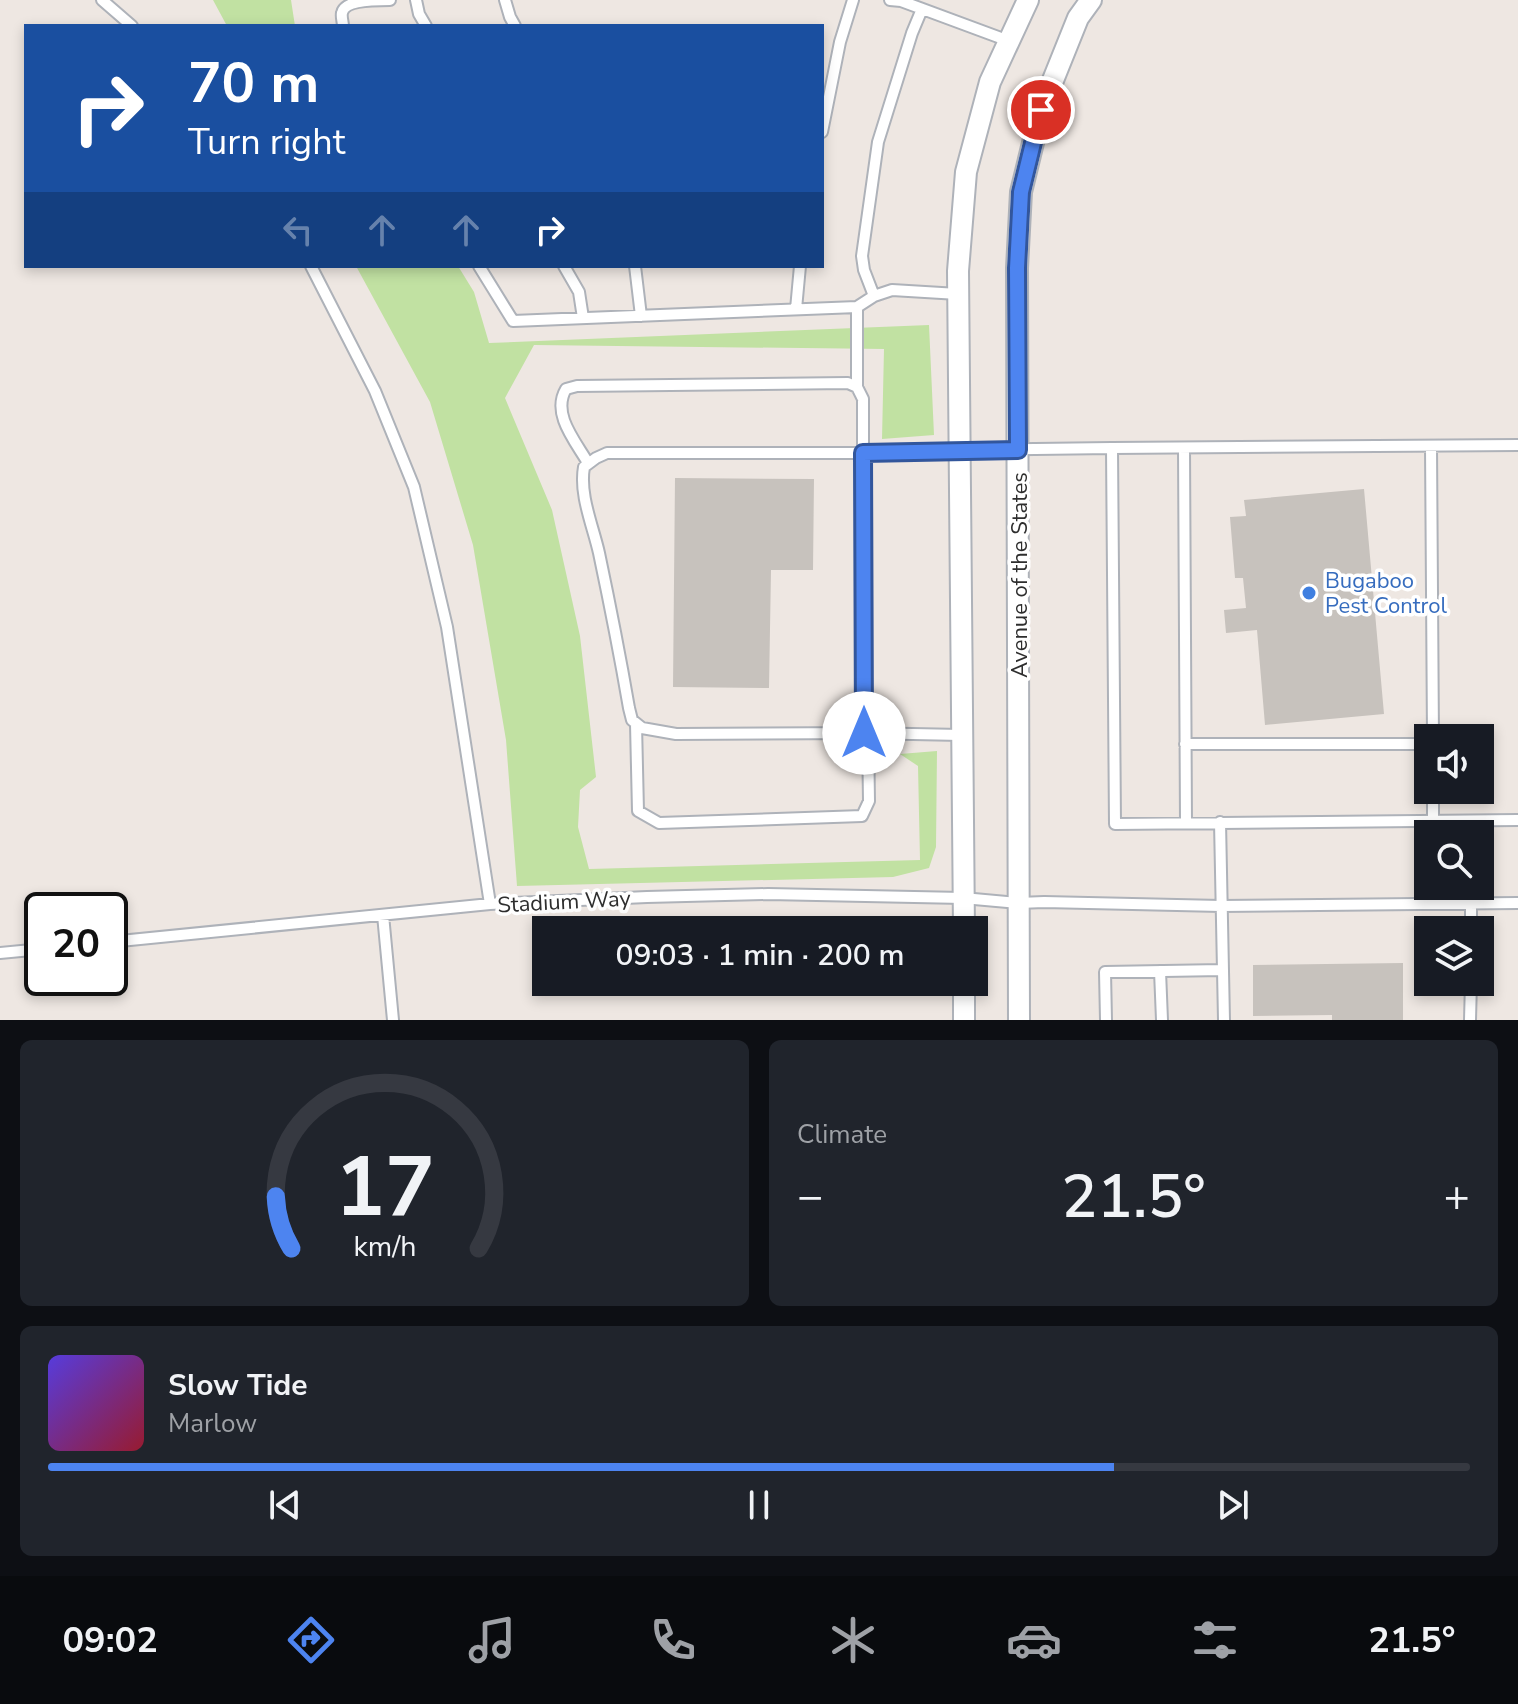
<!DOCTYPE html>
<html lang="en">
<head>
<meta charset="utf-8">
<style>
	:root { --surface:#171b24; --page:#20242c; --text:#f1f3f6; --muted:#9ea1a6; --line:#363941; --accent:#4d84f0 }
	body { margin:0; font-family:"Nunito Sans",sans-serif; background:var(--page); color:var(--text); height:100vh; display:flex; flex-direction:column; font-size:30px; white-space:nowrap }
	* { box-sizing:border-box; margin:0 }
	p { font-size:26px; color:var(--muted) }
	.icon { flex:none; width:44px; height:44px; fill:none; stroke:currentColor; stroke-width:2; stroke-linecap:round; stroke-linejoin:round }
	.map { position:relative; height:1020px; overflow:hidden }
	.side { display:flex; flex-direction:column; gap:20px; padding:20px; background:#0d0f14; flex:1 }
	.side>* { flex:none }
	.guide { position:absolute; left:24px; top:24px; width:800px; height:244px; border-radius:0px; box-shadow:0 4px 12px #0003; background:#1a4fa0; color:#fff; overflow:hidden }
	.controls { position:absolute; left:1414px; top:724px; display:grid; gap:16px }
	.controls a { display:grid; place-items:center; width:80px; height:80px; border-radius:0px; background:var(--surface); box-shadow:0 4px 12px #0003; font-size:40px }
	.speed { position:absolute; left:24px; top:892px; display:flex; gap:16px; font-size:40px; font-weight:700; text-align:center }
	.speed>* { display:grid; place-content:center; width:104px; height:104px; border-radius:50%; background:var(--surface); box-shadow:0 4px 12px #0003; line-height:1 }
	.speed .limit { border:4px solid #111; border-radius:12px; background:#fff; color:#111 }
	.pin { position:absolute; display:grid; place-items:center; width:68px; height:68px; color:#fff; margin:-34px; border:4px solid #fff; border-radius:50%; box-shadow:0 2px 8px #0007 }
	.me { position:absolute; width:88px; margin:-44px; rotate:0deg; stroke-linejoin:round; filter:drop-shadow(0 0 6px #0008) }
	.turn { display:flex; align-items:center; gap:28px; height:168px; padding:0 32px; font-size:36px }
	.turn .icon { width:104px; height:104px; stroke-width:2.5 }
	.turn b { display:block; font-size:56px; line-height:68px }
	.lanes { display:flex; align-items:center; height:76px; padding:0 32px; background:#0003; justify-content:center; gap:40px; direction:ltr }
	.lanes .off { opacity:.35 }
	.big { font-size:60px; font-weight:600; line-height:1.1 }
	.side .card { flex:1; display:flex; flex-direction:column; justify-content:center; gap:12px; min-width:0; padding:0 28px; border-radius:12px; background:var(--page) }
	.side .dial { align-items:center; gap:0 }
	.dial svg { height:208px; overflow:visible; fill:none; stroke:var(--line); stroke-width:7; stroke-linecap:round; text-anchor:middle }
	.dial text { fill:var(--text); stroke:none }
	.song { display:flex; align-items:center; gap:24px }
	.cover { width:96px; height:96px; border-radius:12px; background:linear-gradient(135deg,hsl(250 70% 55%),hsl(350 70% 35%)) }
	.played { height:8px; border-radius:4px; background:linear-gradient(90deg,var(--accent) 75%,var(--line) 75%) }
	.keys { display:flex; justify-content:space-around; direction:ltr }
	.heat { display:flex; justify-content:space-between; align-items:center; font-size:44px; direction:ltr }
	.side .tiles { flex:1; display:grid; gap:20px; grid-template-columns:1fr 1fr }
	.card:last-child { grid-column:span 2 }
	.trip { position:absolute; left:532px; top:916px; width:456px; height:80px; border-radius:0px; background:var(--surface); box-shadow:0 4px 12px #0003; font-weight:600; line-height:80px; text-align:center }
	.menu { display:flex; height:128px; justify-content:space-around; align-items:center; background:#090b0e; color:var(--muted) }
	.menu .icon { width:56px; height:56px }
	.menu .on { color:var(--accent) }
	.menu b { font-size:36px; color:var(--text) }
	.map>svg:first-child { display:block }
</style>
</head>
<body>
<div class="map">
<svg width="1518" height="1020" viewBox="0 0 1518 1020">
	<rect width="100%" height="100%" fill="#eee7e2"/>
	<path fill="#c1e1a2" d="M213 0H291L295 26H227Z
		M356 266H458L474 292 489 343 929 325 934 435 882 439 884 349 534 345 505 398 552 510 580 636 596 777 580 790 578 827 589 869 920 860 918 766 900 754 937 751 936 847 929 868 893 877 517 886 506 740 473 545 430 402Z"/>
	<path fill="#c7c2bd" d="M675 478 814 479 813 570H771L769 688 673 687Z
		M1364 489 1384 714 1265 725 1257 630 1226 633 1224 610 1246 608 1243 578H1235L1230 517 1246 516 1244 500Z
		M1403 963V1020H1332V1015L1253 1016V965Z"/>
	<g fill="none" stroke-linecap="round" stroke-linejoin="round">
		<defs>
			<path id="service" d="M102 0 132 26
				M416 0 419 14 426 26
				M505 0 510 17 515 26
				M890 0 901 1 1009 41
				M343 26C343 22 341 17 342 13 344 0 376 0 390 0
				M822 132 840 42 853 0
				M311 266 375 391 414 487 447 627 490 904
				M479 266 513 321 857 307 874 296 892 290 958 294
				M564 266 579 292 583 318
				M635 266 641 316
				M874 296 864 270 862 256 878 142 912 33 922 9
				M857 307V387
				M796 309 800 266
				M1431 446 1433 738
				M1112 448 1518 445
				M1184 448 1186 823
				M588 463C576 442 551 414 566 389L577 386 848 383 857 387 863 399V453L959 450 1112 448 1115 824 1518 820
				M636 724 638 811 659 823 862 816 869 801 868 733
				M864 733 863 453H607L596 458 584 467C579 495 593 526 599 553 610 605 620 656 629 708L632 720 642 728 676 734 864 733 961 735
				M1185 744H1428
				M1433 790V820
				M1220 822 1224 1020
				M383 915 393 1020
				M1471 930V886
				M110 942 490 904 647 897 768 894 963 898 1019 903 1044 902 1221 906 1518 903
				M0 953 42 949
				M1160 971 1162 1020
				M1106 1020 1105 972 1222 970
				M1470 1020 1471 982"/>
			<path id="minor" d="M964 930 958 271 966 172 990 82 1028 0
				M964 982V1020
				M1019 1020 1017 268 1021 192 1041 110 1078 18 1091 0"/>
		</defs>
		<use href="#service" stroke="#aeb2b9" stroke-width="14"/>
		<use href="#minor" stroke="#aeb2b9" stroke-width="24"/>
		<use href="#service" stroke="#fff" stroke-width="10"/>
		<use href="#minor" stroke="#fff" stroke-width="20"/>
	</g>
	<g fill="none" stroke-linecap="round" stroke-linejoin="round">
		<defs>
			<path id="route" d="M864 733 863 453 1018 450 1017 268 1021 192 1041 110"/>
		</defs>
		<use href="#route" stroke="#32569c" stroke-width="20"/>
		<use href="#route" stroke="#4d84f0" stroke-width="14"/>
	</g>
	<circle fill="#3f7fe0" stroke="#fff" stroke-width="3" cx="1309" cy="593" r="8"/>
	<g text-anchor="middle" stroke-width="7" stroke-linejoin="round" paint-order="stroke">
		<g font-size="22" fill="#2e2e2e" stroke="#fff">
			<text transform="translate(1019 575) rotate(-90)" y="8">Avenue of the States</text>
			<text transform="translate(564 901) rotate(-3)" y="8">Stadium Way</text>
		</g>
		<g font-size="22" fill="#366cbe" stroke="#fff" text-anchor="start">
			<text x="1325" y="588">Bugaboo<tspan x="1325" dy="25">Pest Control</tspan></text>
		</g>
	</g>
</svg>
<div class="controls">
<a><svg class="icon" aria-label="sound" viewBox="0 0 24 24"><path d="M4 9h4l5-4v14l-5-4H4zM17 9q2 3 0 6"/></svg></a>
<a><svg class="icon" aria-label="search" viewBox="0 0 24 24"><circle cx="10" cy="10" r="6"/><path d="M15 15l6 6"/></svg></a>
<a><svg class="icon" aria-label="layers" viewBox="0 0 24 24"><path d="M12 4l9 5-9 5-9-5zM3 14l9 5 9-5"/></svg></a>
</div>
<div class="speed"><div class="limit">20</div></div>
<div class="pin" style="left:1041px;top:110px;background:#d93025"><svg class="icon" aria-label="arrive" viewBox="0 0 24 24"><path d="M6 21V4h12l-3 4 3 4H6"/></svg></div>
<svg class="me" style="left:864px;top:733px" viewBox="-20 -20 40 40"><circle r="19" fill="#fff"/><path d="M0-13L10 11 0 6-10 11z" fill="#4d84f0"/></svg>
<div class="trip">09:03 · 1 min · 200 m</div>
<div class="guide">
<div class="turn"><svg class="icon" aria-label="right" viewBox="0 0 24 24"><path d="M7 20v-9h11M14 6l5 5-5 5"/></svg><div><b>70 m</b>Turn right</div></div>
<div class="lanes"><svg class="icon off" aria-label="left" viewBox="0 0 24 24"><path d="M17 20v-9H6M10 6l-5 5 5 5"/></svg><svg class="icon off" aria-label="ahead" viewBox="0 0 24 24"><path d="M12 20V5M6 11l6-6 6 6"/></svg><svg class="icon off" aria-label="ahead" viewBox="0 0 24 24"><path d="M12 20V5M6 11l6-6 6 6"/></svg><svg class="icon" aria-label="right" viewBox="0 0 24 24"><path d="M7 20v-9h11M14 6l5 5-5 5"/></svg></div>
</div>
</div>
<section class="side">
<div class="tiles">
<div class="card dial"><svg viewBox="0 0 100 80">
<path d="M14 69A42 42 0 1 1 86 69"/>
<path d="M14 69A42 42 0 0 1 8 49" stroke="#4d84f0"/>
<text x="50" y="56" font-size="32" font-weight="700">17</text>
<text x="50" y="72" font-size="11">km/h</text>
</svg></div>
<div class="card"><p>Climate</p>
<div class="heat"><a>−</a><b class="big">21.5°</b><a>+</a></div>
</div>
<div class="card">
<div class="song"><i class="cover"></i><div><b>Slow Tide</b><p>Marlow</p></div></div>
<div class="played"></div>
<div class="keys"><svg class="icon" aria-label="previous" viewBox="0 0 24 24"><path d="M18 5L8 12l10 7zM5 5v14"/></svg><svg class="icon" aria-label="pause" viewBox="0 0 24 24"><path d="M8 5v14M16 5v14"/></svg><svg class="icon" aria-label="next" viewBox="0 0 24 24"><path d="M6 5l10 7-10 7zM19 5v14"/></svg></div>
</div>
</div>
</section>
<nav class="menu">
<b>09:02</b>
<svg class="icon on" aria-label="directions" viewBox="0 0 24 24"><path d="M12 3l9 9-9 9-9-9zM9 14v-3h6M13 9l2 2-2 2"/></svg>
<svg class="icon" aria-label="music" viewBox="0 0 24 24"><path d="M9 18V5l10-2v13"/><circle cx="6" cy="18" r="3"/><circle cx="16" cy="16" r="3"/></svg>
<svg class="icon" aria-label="phone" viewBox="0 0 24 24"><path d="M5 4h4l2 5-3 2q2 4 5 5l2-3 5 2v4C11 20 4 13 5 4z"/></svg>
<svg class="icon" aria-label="climate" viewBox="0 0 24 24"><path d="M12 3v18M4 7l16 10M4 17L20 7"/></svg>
<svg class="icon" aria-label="car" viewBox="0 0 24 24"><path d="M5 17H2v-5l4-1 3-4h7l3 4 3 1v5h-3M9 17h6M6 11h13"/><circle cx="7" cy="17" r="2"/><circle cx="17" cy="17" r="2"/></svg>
<svg class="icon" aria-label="filters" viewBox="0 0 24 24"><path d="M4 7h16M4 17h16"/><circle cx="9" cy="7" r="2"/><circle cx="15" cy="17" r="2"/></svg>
<b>21.5°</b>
</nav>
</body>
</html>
